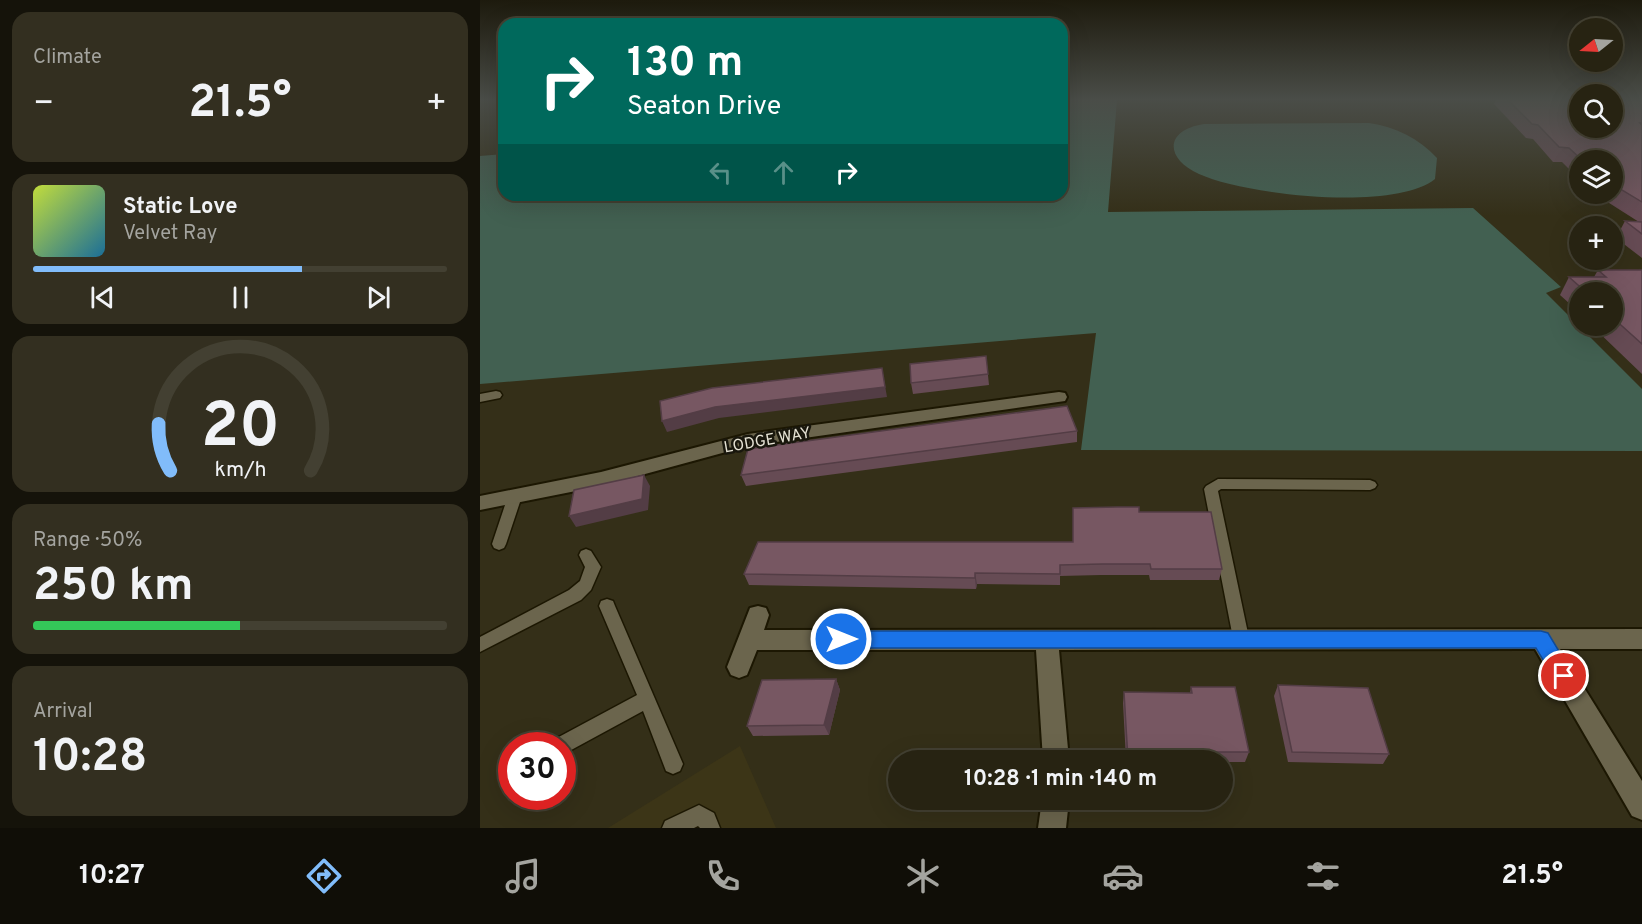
<!DOCTYPE html>
<html lang="en">
<head>
<meta charset="utf-8">
<style>
	:root { --surface:#272312; --page:#332f20; --text:#f1f3f6; --muted:#a4a49f; --line:#434032; --accent:#81bcfa }
	body { margin:0; font-family:Overpass,sans-serif; background:var(--page); color:var(--text); height:100vh; display:flex; flex-direction:column; font-size:22px; white-space:nowrap }
	* { box-sizing:border-box; margin:0 }
	p { font-size:20px; color:var(--muted) }
	.icon { flex:none; width:33px; height:33px; fill:none; stroke:currentColor; stroke-width:2; stroke-linecap:round; stroke-linejoin:round }
	.map { position:relative; flex:1; overflow:hidden }
	.details { display:flex; flex-direction:column; gap:12px; padding:12px; background:#15130a; width:480px }
	.details>* { flex:none }
	.top-card { position:absolute; left:18px; top:18px; width:570px; height:183px; border-radius:18px; box-shadow:0 6px 24px #0002,0 0 0 2px var(--line); background:#00695c; color:#fff; overflow:hidden }
	.needle { width:39px; rotate:252deg }
	.buttons { position:absolute; left:1089px; top:18px; display:grid; gap:12px }
	.buttons a { display:grid; place-items:center; width:54px; height:54px; border-radius:50%; background:var(--surface); box-shadow:0 6px 24px #0002,0 0 0 2px var(--line); font-size:30px }
	.speed { position:absolute; left:18px; top:732px; display:flex; gap:12px; font-size:30px; font-weight:700; text-align:center }
	.speed>* { display:grid; place-content:center; width:78px; height:78px; border-radius:50%; background:var(--surface); box-shadow:0 6px 24px #0002,0 0 0 2px var(--line); line-height:1 }
	.speed .limit { border:9px solid #d22; background:#fff; color:#111 }
	.pin { position:absolute; display:grid; place-items:center; width:51px; height:51px; color:#fff; margin:-26px; border:3px solid #fff; border-radius:50%; box-shadow:0 2px 6px #0007 }
	.me { position:absolute; width:66px; margin:-33px; rotate:90deg; stroke-linejoin:round; filter:drop-shadow(0 0 4px #0008) }
	.turn { display:flex; align-items:center; gap:21px; height:126px; padding:0 30px; font-size:27px }
	.turn .icon { width:78px; height:78px; stroke-width:2.5 }
	.turn b { display:block; font-size:42px; line-height:51px }
	.lanes { display:flex; align-items:center; height:57px; padding:0 30px; background:#0003; justify-content:center; gap:30px; direction:ltr }
	.lanes .off { opacity:.35 }
	.big { font-size:45px; font-weight:700; line-height:1.1 }
	.details .widget { flex:1; display:flex; flex-direction:column; justify-content:center; gap:9px; min-width:0; padding:0 21px; border-radius:18px; background:var(--page) }
	.details .dial { align-items:center; gap:0 }
	.dial svg { height:156px; overflow:visible; fill:none; stroke:var(--line); stroke-width:7; stroke-linecap:round; text-anchor:middle }
	.dial text { fill:var(--text); stroke:none }
	.song { display:flex; align-items:center; gap:18px }
	.cover { width:72px; height:72px; border-radius:9px; background:linear-gradient(135deg,hsl(70 70% 55%),hsl(200 70% 35%)) }
	.played { height:6px; border-radius:3px; background:linear-gradient(90deg,var(--accent) 65%,var(--line) 65%) }
	.keys { display:flex; justify-content:space-around; direction:ltr }
	.heat { display:flex; justify-content:space-between; align-items:center; font-size:33px; direction:ltr }
	.charge { height:9px; border-radius:4px; background:linear-gradient(90deg,#34c759 50%,var(--line) 0) }
	.trip { position:absolute; left:408px; top:750px; width:345px; height:60px; border-radius:30px; background:var(--surface); box-shadow:0 6px 24px #0002,0 0 0 2px var(--line); font-weight:700; line-height:60px; text-align:center }
	.tab-bar { display:flex; height:96px; justify-content:space-around; align-items:center; background:#100e07; color:var(--muted) }
	.tab-bar .icon { width:42px; height:42px }
	.tab-bar .active { color:var(--accent) }
	.tab-bar b { font-size:27px; color:var(--text) }
	main { display:flex; flex:1; min-height:0 }
	.map>svg:first-child { display:block }
</style>
</head>
<body>
<main>
<section class="details">
<div class="widget"><p>Climate</p>
<div class="heat"><a>−</a><b class="big">21.5°</b><a>+</a></div>
</div>
<div class="widget">
<div class="song"><i class="cover"></i><div><b>Static Love</b><p>Velvet Ray</p></div></div>
<div class="played"></div>
<div class="keys"><svg class="icon" aria-label="previous" viewBox="0 0 24 24"><path d="M18 5L8 12l10 7zM5 5v14"/></svg><svg class="icon" aria-label="pause" viewBox="0 0 24 24"><path d="M8 5v14M16 5v14"/></svg><svg class="icon" aria-label="next" viewBox="0 0 24 24"><path d="M6 5l10 7-10 7zM19 5v14"/></svg></div>
</div>
<div class="widget dial"><svg viewBox="0 0 100 80">
<path d="M14 69A42 42 0 1 1 86 69"/>
<path d="M14 69A42 42 0 0 1 8 45" stroke="#81bcfa"/>
<text x="50" y="56" font-size="32" font-weight="700">20</text>
<text x="50" y="72" font-size="11">km/h</text>
</svg></div>
<div class="widget"><p>Range · 50%</p><b class="big">250 km</b><div class="charge"></div></div>
<div class="widget"><p>Arrival</p><b class="big">10:28</b></div>
</section>
<div class="map">
<svg width="1162" height="828" viewBox="0 0 1162 828">
	<rect width="100%" height="100%" fill="#342f18"/>
	<path fill="#3c3517" d="M260 746 296 828H128Z"/>
	<path fill="#426051" d="M582 100H637L628 212 993 208 1081 287 1066 293 1162 389V451L601 450 616 333 0 384V156L24 154V195H582Z
		M889 123C915 127 939 138 957 158L955 179C914 212 765 195 719 174 684 158 685 130 724 124Z"/>
	<g fill="none" stroke-linecap="round" stroke-linejoin="round">
		<defs>
			<path id="service" d="M16 391 20 392 22 395 20 398 0 402V394Z
				M738 479 890 480 895 482 897 485 895 488 890 490 741 489 738 491 769 638 767 643 761 645 755 643 753 638 724 489 726 486Z
				M35 491 40 492 42 496 26 544 24 548 19 550 14 548 12 544 28 496 30 492Z
				M106 549 111 551 121 567 111 590 101 600 0 652V637L89 590 100 581 105 567 99 555 101 551Z
				M127 599 133 601 135 606 203 764 200 771 193 774 186 771 163 711 82 755V746H73L75 739 157 695 119 606 121 601Z
				M219 805 234 813 240 828H220L218 826 214 828H182L185 821Z"/>
			<path id="minor" d="M579 392 585 393 587 397 585 401 268 446 121 486 0 510V496L121 472 268 434Z
				M278 606 286 608 289 615 284 630 1162 629V649H1080L1162 781V820L1152 816 1055 649 579 650 589 760H563L556 650H277L267 675 259 678 251 675 247 667 270 608Z
				M562 800H589L586 828H558Z"/>
		</defs>
		<use href="#service" stroke="#1c1702" stroke-width="3"/>
		<use href="#minor" stroke="#1c1702" stroke-width="4"/>
		<use href="#service" fill="#6b654d" fill-rule="evenodd"/>
		<use href="#minor" fill="#6b654d" fill-rule="evenodd"/>
	</g>
	<path fill="#664b54" d="M1016 100H1162V258L1136 238 1145 221 1159 222 1115 194H1132V160H1100V180L1082 162H1073L1053 139 1046 138 1014 104Z
		M1118 270H1162V374L1112 326H1132V292H1100V313L1080 295 1089 277H1114Z
		M506 356 509 385 433 394 431 383Z
		M597 431V442L266 486 261 475Z
		M659 512 742 569 739 580H670L669 575H621L580 576V585L497 584 496 589 269 585 264 574 593 542Z
		M356 679 360 690 349 735 273 736 267 726Z
		M798 685 909 754 903 764 808 762 794 696Z
		M711 687 769 752 765 762H742V760H646L643 703 644 692 710 693Z"/>
	<path fill="#533d45" d="M402 368 407 397 239 418 187 432 182 421 235 407Z
		M164 475 170 486 168 510 96 527 89 516Z
		M495 573 497 584 496 589 495 578Z
		M356 679 360 690 349 735 344 725Z"/>
	<path fill="#775762" stroke="#533d45" stroke-width="1.5" d="M1028 100H1100V128H1132V100H1162V123H1160L1162 125V202L1132 184V160H1102L1089 148 1079 147 1058 125 1052 124Z
		M1145 221 1162 222V234Z
		M1118 270H1162V344L1132 317V292H1106L1089 277H1126Z
		M506 356 508 374 431 383 430 364Z
		M402 368 405 387 235 407 182 421 180 401 232 388Z
		M587 406 597 431 261 475 268 449Z
		M164 475 162 499 89 516 94 490Z
		M637 507H659V512H731L742 569H671L670 564H622L580 565V574L495 573V578L264 574 278 542H593V508Z
		M356 679 344 725 267 726 282 680Z
		M798 685 888 688 909 754 812 752Z
		M711 687H755L769 752H704L705 760H648L644 692 712 693Z"/>
	<linearGradient id="sky" x2="0" y2="1"><stop stop-color="#1d1a0d"/><stop offset="0.46" stop-color="#4a4d48"/><stop offset="1" stop-color="#4a4d48" stop-opacity="0"/></linearGradient>
	<rect width="1162" height="216" fill="url(#sky)"/>
	<path fill="#1a73e8" stroke="#114b97" stroke-width="1.5" d="M361 631H1061L1068 633 1094 676 1091 683 1084 685 1077 683 1056 648H361L354 645 351 639 354 634Z"/>
	<g text-anchor="middle" stroke-width="5" stroke-linejoin="round" paint-order="stroke">
		<g font-size="16" fill="#e6e3d5" stroke="#19170d">
			<text transform="translate(287 439) rotate(-10)" y="6">LODGE WAY</text>
		</g>
	</g>
</svg>
<div class="buttons">
<a><svg class="needle" viewBox="-14 -14 28 28"><path d="M0-13l5 13h-10z" fill="#e53935"/><path d="M0 13l5-13h-10z" fill="#a4a49f"/></svg></a>
<a><svg class="icon" aria-label="search" viewBox="0 0 24 24"><circle cx="10" cy="10" r="6"/><path d="M15 15l6 6"/></svg></a>
<a><svg class="icon" aria-label="layers" viewBox="0 0 24 24"><path d="M12 4l9 5-9 5-9-5zM3 14l9 5 9-5"/></svg></a>
<a>+</a>
<a>−</a>
</div>
<div class="speed"><div class="limit">30</div></div>
<div class="pin" style="left:1084px;top:676px;background:#d93025"><svg class="icon" aria-label="arrive" viewBox="0 0 24 24"><path d="M6 21V4h12l-3 4 3 4H6"/></svg></div>
<svg class="me" style="left:361px;top:639px" viewBox="-20 -20 40 40"><circle r="17" fill="#1a73e8" stroke="#fff" stroke-width="3"/><path d="M0-11L8 9 0 5-8 9z" fill="#fff"/></svg>
<div class="trip">10:28 · 1 min · 140 m</div>
<div class="top-card">
<div class="turn"><svg class="icon" aria-label="right" viewBox="0 0 24 24"><path d="M7 20v-9h11M14 6l5 5-5 5"/></svg><div><b>130 m</b>Seaton Drive</div></div>
<div class="lanes"><svg class="icon off" aria-label="left" viewBox="0 0 24 24"><path d="M17 20v-9H6M10 6l-5 5 5 5"/></svg><svg class="icon off" aria-label="ahead" viewBox="0 0 24 24"><path d="M12 20V5M6 11l6-6 6 6"/></svg><svg class="icon" aria-label="right" viewBox="0 0 24 24"><path d="M7 20v-9h11M14 6l5 5-5 5"/></svg></div>
</div>
</div>
</main>
<nav class="tab-bar">
<b>10:27</b>
<svg class="icon active" aria-label="directions" viewBox="0 0 24 24"><path d="M12 3l9 9-9 9-9-9zM9 14v-3h6M13 9l2 2-2 2"/></svg>
<svg class="icon" aria-label="music" viewBox="0 0 24 24"><path d="M9 18V5l10-2v13"/><circle cx="6" cy="18" r="3"/><circle cx="16" cy="16" r="3"/></svg>
<svg class="icon" aria-label="phone" viewBox="0 0 24 24"><path d="M5 4h4l2 5-3 2q2 4 5 5l2-3 5 2v4C11 20 4 13 5 4z"/></svg>
<svg class="icon" aria-label="climate" viewBox="0 0 24 24"><path d="M12 3v18M4 7l16 10M4 17L20 7"/></svg>
<svg class="icon" aria-label="car" viewBox="0 0 24 24"><path d="M5 17H2v-5l4-1 3-4h7l3 4 3 1v5h-3M9 17h6M6 11h13"/><circle cx="7" cy="17" r="2"/><circle cx="17" cy="17" r="2"/></svg>
<svg class="icon" aria-label="filters" viewBox="0 0 24 24"><path d="M4 7h16M4 17h16"/><circle cx="9" cy="7" r="2"/><circle cx="15" cy="17" r="2"/></svg>
<b>21.5°</b>
</nav>
</body>
</html>
